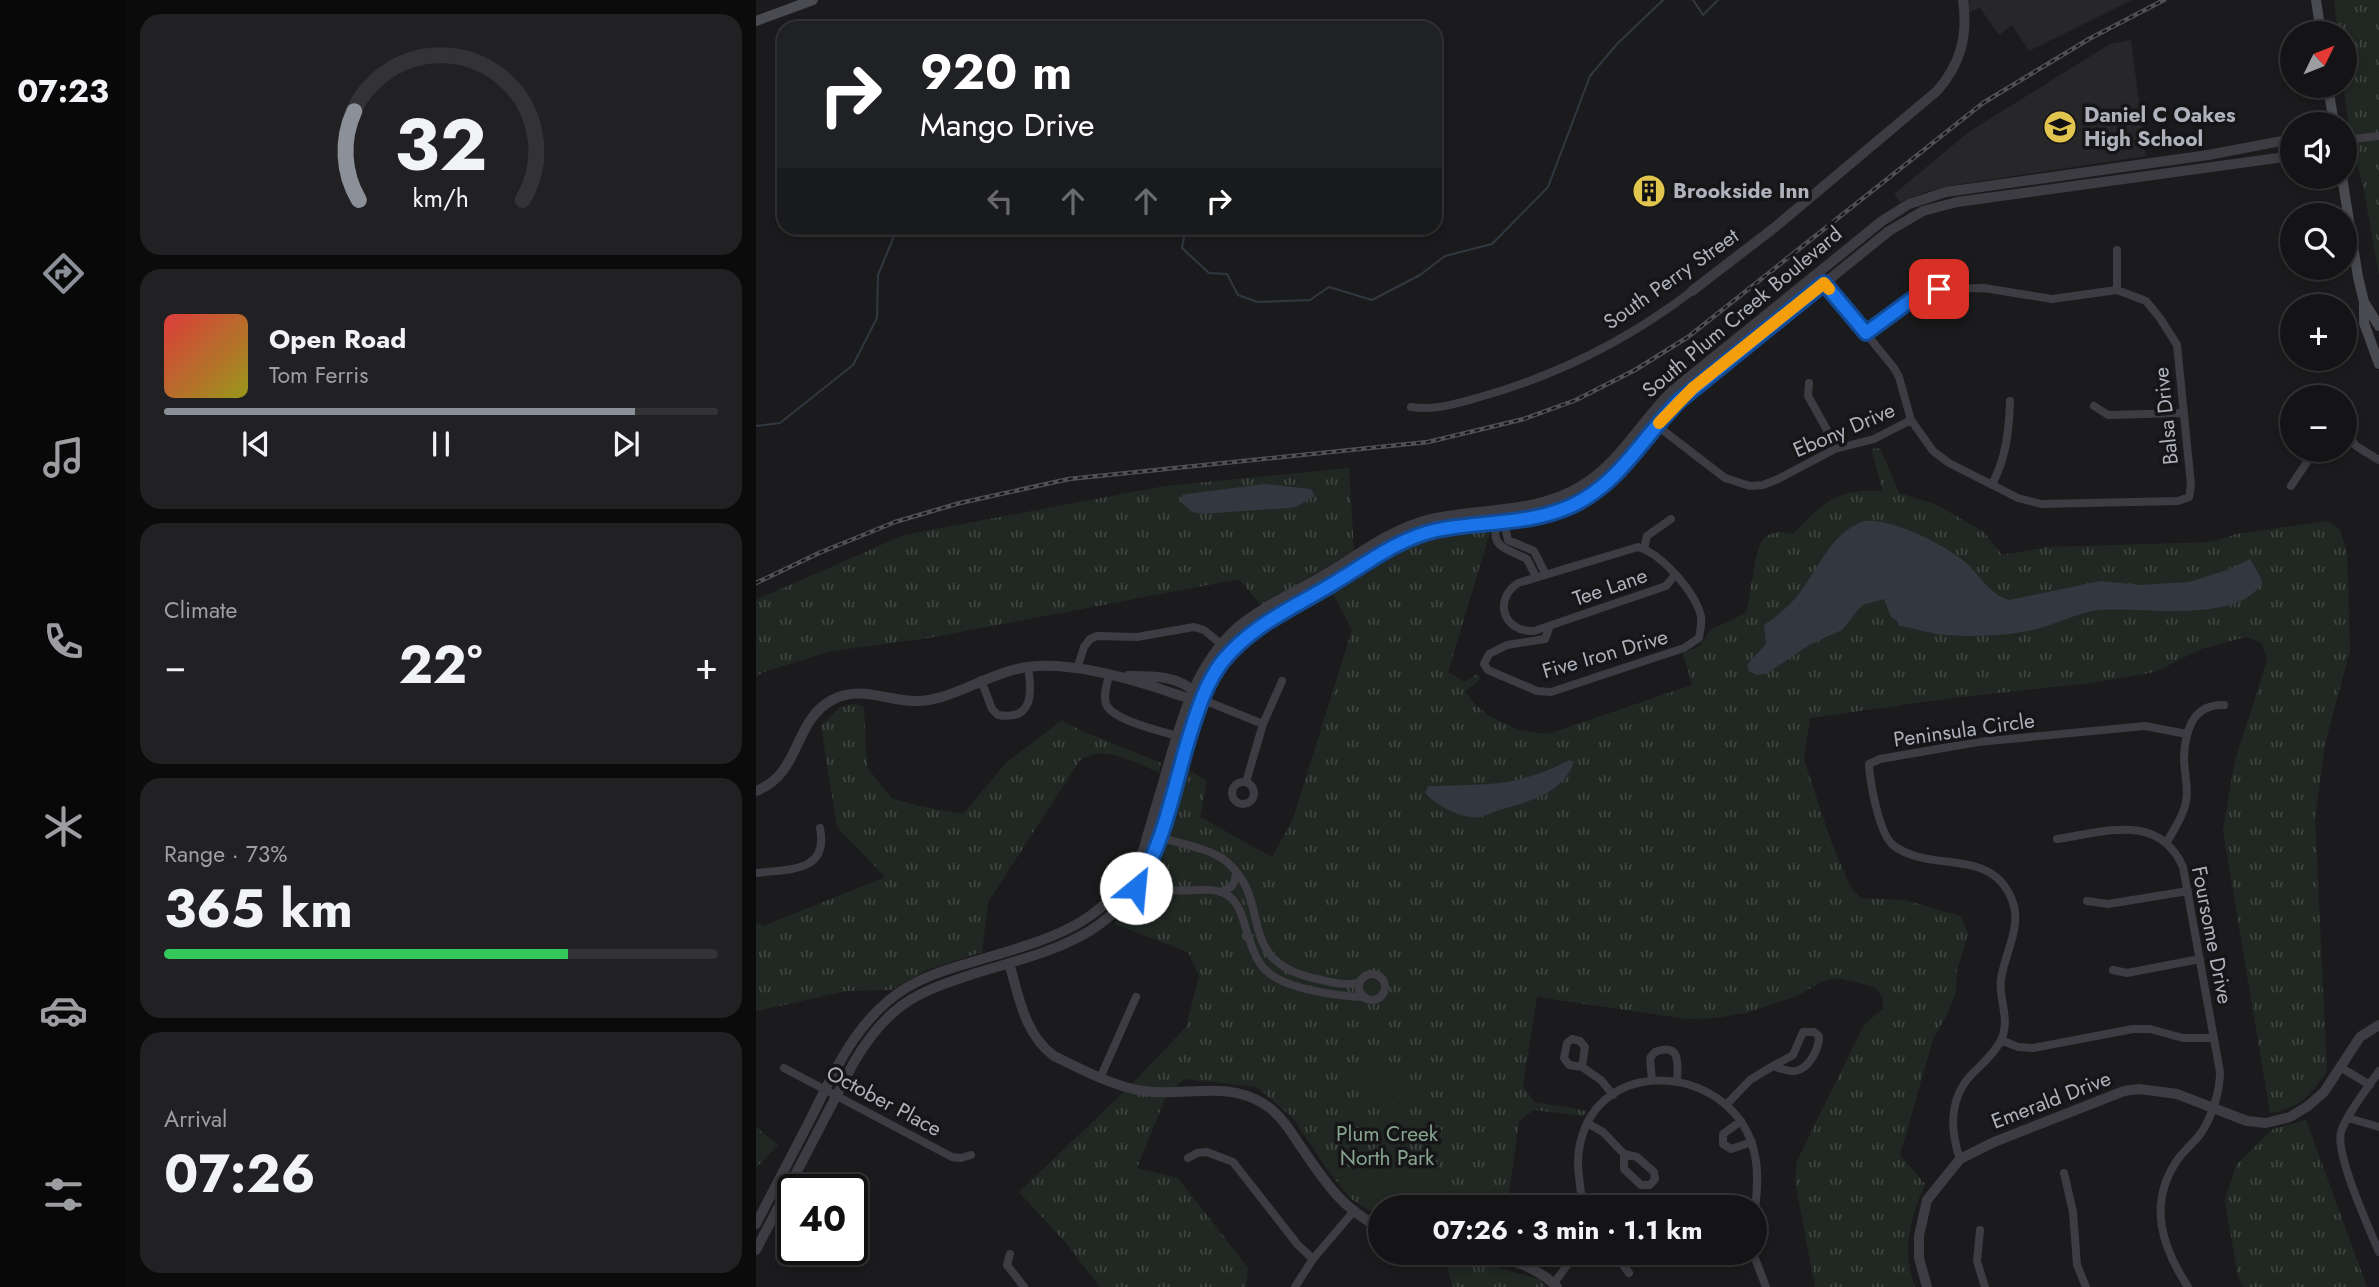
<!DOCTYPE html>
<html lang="en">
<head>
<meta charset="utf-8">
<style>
	:root { --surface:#141416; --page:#212123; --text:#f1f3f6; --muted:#9d9ea1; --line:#333335; --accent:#8c9099 }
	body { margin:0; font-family:Jost,sans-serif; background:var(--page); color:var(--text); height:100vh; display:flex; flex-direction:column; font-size:26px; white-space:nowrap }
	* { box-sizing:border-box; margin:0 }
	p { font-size:23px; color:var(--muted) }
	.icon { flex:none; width:38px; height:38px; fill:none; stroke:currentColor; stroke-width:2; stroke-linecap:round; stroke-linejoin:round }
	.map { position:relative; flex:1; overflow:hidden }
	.side { display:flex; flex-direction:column; gap:14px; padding:14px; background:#0b0b0c; width:630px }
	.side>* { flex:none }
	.top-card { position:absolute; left:21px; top:21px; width:665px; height:214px; border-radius:21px; box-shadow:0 4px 10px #0003,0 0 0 2px var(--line); background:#202124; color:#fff; overflow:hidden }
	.needle { width:46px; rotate:47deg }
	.tools { position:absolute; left:1524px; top:21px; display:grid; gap:14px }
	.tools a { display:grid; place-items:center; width:77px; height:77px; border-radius:50%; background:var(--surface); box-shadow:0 4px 10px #0003,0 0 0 2px var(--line); font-size:35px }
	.speed { position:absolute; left:21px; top:1174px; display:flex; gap:14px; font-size:35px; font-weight:700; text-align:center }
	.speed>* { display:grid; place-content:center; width:91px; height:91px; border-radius:50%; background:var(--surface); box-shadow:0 4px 10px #0003,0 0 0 2px var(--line); line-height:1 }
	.speed .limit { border:4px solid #111; border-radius:10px; background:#fff; color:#111 }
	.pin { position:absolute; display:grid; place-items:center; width:60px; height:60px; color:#fff; margin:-30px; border-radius:14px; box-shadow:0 4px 10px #0006 }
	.me { position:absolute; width:77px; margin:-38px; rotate:28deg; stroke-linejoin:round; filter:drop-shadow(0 0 5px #0008) }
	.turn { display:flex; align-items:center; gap:24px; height:147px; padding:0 28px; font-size:32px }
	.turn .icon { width:91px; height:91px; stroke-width:2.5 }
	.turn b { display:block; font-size:49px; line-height:60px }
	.lanes { display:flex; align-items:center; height:66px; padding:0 28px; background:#0003; justify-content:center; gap:35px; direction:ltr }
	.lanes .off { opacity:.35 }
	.big { font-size:52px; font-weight:700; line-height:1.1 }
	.side .tile { flex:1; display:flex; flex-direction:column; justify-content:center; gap:10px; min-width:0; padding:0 24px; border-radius:21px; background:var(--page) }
	.side .dial { align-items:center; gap:0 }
	.dial svg { height:182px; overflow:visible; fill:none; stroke:var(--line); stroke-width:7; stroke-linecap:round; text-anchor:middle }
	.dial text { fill:var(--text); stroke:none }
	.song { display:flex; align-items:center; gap:21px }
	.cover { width:84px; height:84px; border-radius:10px; background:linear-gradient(135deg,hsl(0 70% 55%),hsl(60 70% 35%)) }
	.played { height:7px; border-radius:4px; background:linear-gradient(90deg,var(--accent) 85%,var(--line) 85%) }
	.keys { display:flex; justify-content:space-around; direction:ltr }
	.heat { display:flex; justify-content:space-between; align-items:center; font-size:38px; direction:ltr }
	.charge { height:10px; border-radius:5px; background:linear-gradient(90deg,#34c759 73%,var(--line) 0) }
	.trip { position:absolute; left:612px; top:1195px; width:399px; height:70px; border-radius:35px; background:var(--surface); box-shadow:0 4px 10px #0003,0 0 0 2px var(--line); font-weight:700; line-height:70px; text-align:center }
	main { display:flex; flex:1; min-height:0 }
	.dock { display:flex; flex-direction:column; width:126px; justify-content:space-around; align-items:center; background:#080809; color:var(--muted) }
	.dock .icon { width:49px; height:49px }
	.dock .active { color:var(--accent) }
	.dock b { font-size:32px; color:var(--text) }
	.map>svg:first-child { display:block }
</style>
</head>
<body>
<main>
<nav class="dock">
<b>07:23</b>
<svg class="icon active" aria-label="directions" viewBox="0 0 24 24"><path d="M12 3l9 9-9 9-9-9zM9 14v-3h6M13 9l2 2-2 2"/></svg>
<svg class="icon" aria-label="music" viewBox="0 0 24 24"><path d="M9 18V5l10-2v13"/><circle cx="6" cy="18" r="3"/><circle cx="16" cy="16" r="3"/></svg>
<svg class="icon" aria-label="phone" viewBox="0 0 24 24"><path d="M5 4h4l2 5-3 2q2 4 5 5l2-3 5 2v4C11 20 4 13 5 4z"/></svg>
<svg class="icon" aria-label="climate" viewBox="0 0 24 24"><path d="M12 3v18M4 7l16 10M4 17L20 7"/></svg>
<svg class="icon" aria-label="car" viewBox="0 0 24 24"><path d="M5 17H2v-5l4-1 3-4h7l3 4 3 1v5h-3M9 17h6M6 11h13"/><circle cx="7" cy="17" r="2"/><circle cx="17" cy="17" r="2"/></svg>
<svg class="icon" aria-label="filters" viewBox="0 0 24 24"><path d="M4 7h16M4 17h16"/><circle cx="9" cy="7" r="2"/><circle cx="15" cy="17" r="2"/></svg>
</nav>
<section class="side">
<div class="tile dial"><svg viewBox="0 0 100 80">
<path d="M14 69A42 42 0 1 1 86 69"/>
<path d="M14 69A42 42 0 0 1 12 30" stroke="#8c9099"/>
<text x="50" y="56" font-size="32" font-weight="700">32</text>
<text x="50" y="72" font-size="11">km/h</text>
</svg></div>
<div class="tile">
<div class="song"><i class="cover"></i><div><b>Open Road</b><p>Tom Ferris</p></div></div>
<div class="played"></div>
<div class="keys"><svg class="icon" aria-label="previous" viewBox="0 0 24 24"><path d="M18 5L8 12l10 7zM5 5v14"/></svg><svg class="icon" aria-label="pause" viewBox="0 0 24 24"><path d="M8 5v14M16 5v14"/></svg><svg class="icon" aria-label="next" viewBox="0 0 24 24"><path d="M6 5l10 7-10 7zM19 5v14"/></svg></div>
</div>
<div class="tile"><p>Climate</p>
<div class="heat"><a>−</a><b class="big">22°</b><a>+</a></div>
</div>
<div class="tile"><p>Range · 73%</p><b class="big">365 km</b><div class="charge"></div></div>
<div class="tile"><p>Arrival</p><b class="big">07:26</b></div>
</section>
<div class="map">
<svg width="1623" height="1287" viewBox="0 0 1623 1287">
	<defs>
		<pattern id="grass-tufts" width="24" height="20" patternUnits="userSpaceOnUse" patternTransform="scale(1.75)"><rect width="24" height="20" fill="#212823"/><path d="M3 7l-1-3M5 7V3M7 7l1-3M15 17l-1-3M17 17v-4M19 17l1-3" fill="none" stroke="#3f4541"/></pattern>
	</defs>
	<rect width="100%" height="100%" fill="#1b1b1d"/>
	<path fill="#27272a" d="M1207 0H1376L1273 51 1256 25 1243 35 1224 8 1209 14Z
		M1375 40 1390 156 1199 185 1172 191 1144 202 1138 194 1214 131 1354 44Z"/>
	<path fill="url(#grass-tufts)" d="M1578 0H1623V274L1608 191 1593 132 1588 86 1589 33H1582Z
		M1124 448 1143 493 1179 504 1228 532 1246 555 1292 547 1456 542 1480 534 1571 521 1584 530 1591 552 1594 650 1569 744 1559 818 1571 1071C1552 1097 1547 1107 1514 1113L1467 831 1478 764 1511 660 1506 643 1490 637 1445 649 1399 672 1334 683 1196 698 1054 718 1048 760 1076 844 1095 888 1105 898 1149 900 1205 916 1212 934 1201 970 1200 992 1190 1016 1177 1039 1144 1155 1169 1184C1154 1219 1145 1249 1159 1287H1059L1039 1181 1041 1161 1108 1025 1128 1008 1126 997 1119 987 1082 978 1065 982 1041 996 990 1013 959 1018 931 1019 781 997 767 1086 778 1102 831 1111 827 1116 778 1110 763 1121 751 1207 625 1208V1218L595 1199 573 1172 537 1118 501 1087 428 1079 411 1094 381 1168 422 1178 492 1268 490 1287H344L309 1242 263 1192 373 1087 430 1027 443 976 432 952 358 924 388 889 408 855 432 769 451 781 444 817 516 857 537 819 596 630 577 594 650 549 680 537 734 532 692 672 709 682 721 674 724 679 709 692 718 703 731 715 763 730 792 734 936 685 927 653 944 646 954 630 990 613C994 598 999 551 1006 541 1013 531 1026 531 1037 534 1068 502 1079 489 1127 491L1115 449Z
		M593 468 598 550 506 606 483 579 173 638 76 651 7 672 0 677V600L148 535 409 486Z
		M98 704 108 706 111 767 135 798 163 806 207 814 250 763 306 720 324 730 405 763 404 773C376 762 351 744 324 760L232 902 226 952 171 970 135 990 90 991 0 1011V922L7 926 129 877 81 827 65 726 84 707Z
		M1550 1120 1611 1287H1487L1482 1276 1469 1201 1480 1165 1517 1129Z
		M0 1127 22 1145 0 1168Z
		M687 1253 783 1279 790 1287H697Z"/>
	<path fill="#212823" d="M630 1057 655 1085 627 1112 601 1084Z
		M632 1139 675 1185 653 1207 625 1208V1210L594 1176Z"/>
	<path fill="#323840" d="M509 484 555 489 559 496 540 507 532 508 446 514 436 512 425 502 426 495 430 494Z
		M1108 521C1136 518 1185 543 1208 561 1223 573 1232 594 1253 600L1345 581 1384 585 1433 582 1471 570 1494 559 1505 578 1506 583C1480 625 1384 606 1342 610 1321 613 1301 624 1281 629 1253 636 1219 637 1190 635 1174 634 1159 628 1143 626L1141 621 1135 617 1128 599 1106 605 1086 630 1055 644 1010 674 1001 675 993 671 991 665 1010 644 1008 625C1022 615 1035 605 1045 591 1064 566 1075 533 1108 521Z
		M813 760 818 762C807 794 771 802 743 810 735 813 726 818 717 817 702 817 679 804 669 793L672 786C728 784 761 788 813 760Z"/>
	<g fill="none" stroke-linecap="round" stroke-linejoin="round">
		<path stroke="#323840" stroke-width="2" d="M937 0 947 15 962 0
			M430 228 426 248 453 273 471 274 482 295 502 302 554 300 573 287 616 300 664 275 689 256 736 244 792 187 834 76 861 44 907 0
			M0 426 24 423 97 365 121 318 122 275 138 236 146 228"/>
		<path stroke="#3c3c42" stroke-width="8" d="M1589 140 1623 136
			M1061 273 1138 368 1143 377 1155 420 1177 451 1193 463 1262 498 1285 504 1422 501 1433 497 1435 485 1421 345 1404 318 1390 301 1361 290 1296 299 1228 288 1183 289 1155 301 1110 333
			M1361 290V250
			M1053 383 1052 396 1070 428 1079 449
			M1338 406 1352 415 1428 413
			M655 407C678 411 702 403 724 397 802 375 872 340 936 291
			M891 418 969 478 994 486 1007 485 1022 479 1079 449 1118 439 1155 420
			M1589 431 1600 446 1623 460
			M1236 485C1250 457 1253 432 1254 401
			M1535 486 1559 450
			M744 510C732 547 743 545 771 559L780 577
			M747 518 752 540 778 551 789 573
			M888 549 891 536 915 519
			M794 626 789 639 751 645 733 654 728 664 732 670 781 691 795 692 928 648 943 638C944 631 946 623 945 616 939 592 906 554 882 547L762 583C737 600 747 632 778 631L910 586 919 575
			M321 669 328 647 334 639 341 636 381 637 438 627 448 630 465 644
			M353 676C351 684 347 695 350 704 356 720 405 731 421 736
			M225 680 236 709 242 715C278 721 276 692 272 667
			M445 699 507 724
			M490 782 507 724 526 681
			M476 793a11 11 0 1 1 22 0a11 11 0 1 1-22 0Z
			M392 834C414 842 455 847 472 863 518 904 477 961 561 979 575 982 588 986 603 983
			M1301 839C1348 832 1403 812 1427 867L1464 1072C1464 1091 1456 1117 1445 1133 1438 1143 1427 1151 1420 1162 1392 1205 1406 1247 1432 1287
			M1411 842C1418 829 1427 817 1430 802 1433 788 1428 773 1428 758 1429 730 1437 704 1468 705
			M0 873C32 869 73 873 64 828
			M383 873C394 879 404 887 417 890 436 893 457 884 474 897 485 906 488 923 492 936 497 949 501 964 513 973 532 989 581 996 606 997
			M464 892C475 889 480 884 480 872
			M1331 901 1352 904 1432 891
			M1357 970 1371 973 1444 959
			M603 987a13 13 0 1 1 26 0a13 13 0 1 1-26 0Z
			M1245 1040 1262 1047 1277 1048 1377 1029H1394L1427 1038H1457
			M826 1067 813 1065 808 1058 811 1043 816 1039 824 1041 829 1047 826 1067 845 1080 857 1095
			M1584 1067 1614 1085
			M28 1068 196 1157 205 1158 215 1155
			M1623 1071C1612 1088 1591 1113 1585 1132 1579 1154 1613 1228 1623 1252
			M345 1076 380 997
			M896 1080 894 1058 899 1052C925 1042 922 1064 921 1081
			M971 1104 994 1080 1017 1066C1023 1068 1032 1072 1039 1071 1053 1069 1063 1049 1063 1036L1058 1032H1047L1037 1055 1017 1066
			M1592 1118 1623 1127
			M985 1121 967 1134V1144L975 1149 996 1142
			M831 1123 847 1132 868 1154V1169L885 1185H894L899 1179 898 1172 881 1157 868 1154
			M432 1158 441 1153 451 1152 477 1162 542 1245 557 1259
			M1204 1159C1194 1130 1193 1098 1216 1074 1226 1064 1237 1055 1244 1042 1256 1020 1242 1001 1245 979 1248 956 1264 930 1258 906 1240 844 1175 875 1137 845 1123 833 1114 783 1113 764L1124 759 1222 742 1389 726 1431 734
			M1308 1173 1317 1212 1321 1265 1330 1287
			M827 1208C825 1187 819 1165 824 1144 843 1054 970 1065 996 1144 1003 1165 1002 1186 999 1208
			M1224 1230 1221 1261 1229 1287
			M858 1253 873 1273
			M958 1253 961 1258 968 1259 975 1253
			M997 1253 1010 1287
			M254 1254 251 1265 268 1287
			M798 1283 820 1253
			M539 1287 557 1259 597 1212"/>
		<path stroke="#3c3c42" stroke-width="10" d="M936 291 1018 228 1181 91C1205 64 1212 35 1207 0
			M372 676C396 676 422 675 440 693
			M0 791C46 773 36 722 76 700 104 685 131 701 160 701 193 702 235 672 271 667 311 661 365 676 402 688 414 692 425 697 438 699
			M253 963C263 996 268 1034 298 1056 322 1068 361 1088 388 1091 429 1097 471 1080 508 1104 523 1113 534 1130 543 1144 568 1180 584 1208 625 1228
			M0 1224C18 1190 36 1155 54 1120 75 1078 95 1032 132 1001 155 981 185 971 213 963 288 940 354 928 388 848 396 819 405 791 413 762 428 711 441 664 482 627 507 606 540 592 568 575 601 556 633 530 671 520 722 507 778 515 825 486 864 463 884 422 916 391L1126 221 1153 204 1190 192 1452 155 1536 139
			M0 1250 98 1062C111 1040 128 1017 151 1002 172 988 196 981 220 973 300 949 363 937 399 852L445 699 466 661 492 635 655 538 691 528 777 517 803 511 829 499 850 484 868 468 907 417 924 400 1133 231 1167 211 1201 202 1536 156
			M721 1253C750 1259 779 1264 801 1287
			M1171 1287 1163 1258V1236L1171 1200 1204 1159 1238 1142 1340 1102 1368 1091 1383 1089 1421 1094 1491 1121 1510 1123 1534 1117 1552 1106 1568 1092 1604 1037 1623 1025"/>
		<path stroke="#4a4b51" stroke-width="10" d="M1560 0 1565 33
			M0 21 57 0
			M1572 86 1578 124
			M1586 177 1602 277 1608 302V323L1623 364
			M1608 302 1623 326"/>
		<defs>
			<path id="rail" d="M0 583 63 553 139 522 204 503 313 479 672 442 768 419 820 400 879 370 932 337 1227 103 1333 39 1408 0"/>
		</defs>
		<use href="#rail" stroke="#4f5056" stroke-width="4.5"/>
		<use href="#rail" stroke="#161618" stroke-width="2" stroke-dasharray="5" stroke-linecap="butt"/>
	</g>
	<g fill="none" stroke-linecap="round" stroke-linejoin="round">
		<defs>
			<path id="route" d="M380 888C409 843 418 785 434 734 442 709 450 683 466 662 495 625 539 607 578 583 610 564 643 538 681 530 725 521 773 525 815 506 865 483 887 436 924 400L1068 283 1110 333 1155 300 1183 289"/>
		</defs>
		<use href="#route" stroke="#114b97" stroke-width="18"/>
		<use href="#route" stroke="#1a73e8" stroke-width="12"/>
		<path stroke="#f59e0b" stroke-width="12" d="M903 423 937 388 1068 283 1073 289"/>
	</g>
	<defs>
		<symbol id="school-disc" viewBox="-11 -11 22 22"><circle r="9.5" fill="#e1c54e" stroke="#161618"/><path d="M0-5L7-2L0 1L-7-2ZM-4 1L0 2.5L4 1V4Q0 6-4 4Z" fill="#111"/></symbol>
		<symbol id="building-disc" viewBox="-11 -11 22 22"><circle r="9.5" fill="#e1c54e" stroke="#161618"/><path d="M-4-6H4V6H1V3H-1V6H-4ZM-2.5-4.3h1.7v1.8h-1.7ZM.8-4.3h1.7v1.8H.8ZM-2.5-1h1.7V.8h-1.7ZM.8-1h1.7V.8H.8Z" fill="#111"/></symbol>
	</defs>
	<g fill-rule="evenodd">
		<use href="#school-disc" x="1285" y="108" width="38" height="38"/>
		<use href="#building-disc" x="874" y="172" width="38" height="38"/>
	</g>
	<g text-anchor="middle" stroke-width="7" stroke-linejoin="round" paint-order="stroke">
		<g font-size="21" font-weight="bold" fill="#afb1bb" stroke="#161618" text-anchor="start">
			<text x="1328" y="122">Daniel C Oakes<tspan x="1328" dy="24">High School</tspan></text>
			<text x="917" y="198">Brookside Inn</text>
		</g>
		<g font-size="21" fill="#afb1bb" stroke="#161618">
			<text transform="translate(915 279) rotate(-35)" y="7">South Perry Street</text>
			<text transform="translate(986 312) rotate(-40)" y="7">South Plum Creek Boulevard</text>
			<text transform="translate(1410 416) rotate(-96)" y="7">Balsa Drive</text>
			<text transform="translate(1088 430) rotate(-23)" y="7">Ebony Drive</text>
			<text transform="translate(854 587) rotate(-19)" y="7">Tee Lane</text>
			<text transform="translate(849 654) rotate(-16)" y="7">Five Iron Drive</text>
			<text transform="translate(1208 730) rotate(-8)" y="7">Peninsula Circle</text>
			<text transform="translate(1456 935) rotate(79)" y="7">Foursome Drive</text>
			<text transform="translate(1295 1100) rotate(-21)" y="7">Emerald Drive</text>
			<text transform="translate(128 1101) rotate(28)" y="7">October Place</text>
		</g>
		<g font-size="21" fill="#88a48e" stroke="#161618">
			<text x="631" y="1141">Plum Creek<tspan x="631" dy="24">North Park</tspan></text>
		</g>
	</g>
</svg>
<div class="tools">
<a><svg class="needle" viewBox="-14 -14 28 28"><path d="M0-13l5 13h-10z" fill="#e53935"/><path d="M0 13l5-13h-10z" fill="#9d9ea1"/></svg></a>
<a><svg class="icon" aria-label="sound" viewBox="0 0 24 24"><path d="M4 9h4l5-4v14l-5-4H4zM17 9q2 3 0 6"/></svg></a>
<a><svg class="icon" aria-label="search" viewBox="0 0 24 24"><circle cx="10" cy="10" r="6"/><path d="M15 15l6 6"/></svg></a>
<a>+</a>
<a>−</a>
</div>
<div class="speed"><div class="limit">40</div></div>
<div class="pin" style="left:1183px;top:289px;background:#d93025"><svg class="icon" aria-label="arrive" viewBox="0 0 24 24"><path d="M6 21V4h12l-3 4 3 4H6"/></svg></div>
<svg class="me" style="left:380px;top:888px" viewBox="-20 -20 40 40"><circle r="19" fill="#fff"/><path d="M0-13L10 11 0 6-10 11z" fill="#1a73e8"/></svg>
<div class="trip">07:26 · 3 min · 1.1 km</div>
<div class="top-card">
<div class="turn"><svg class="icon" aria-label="right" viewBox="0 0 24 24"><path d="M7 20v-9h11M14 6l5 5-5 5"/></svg><div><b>920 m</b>Mango Drive</div></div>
<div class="lanes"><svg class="icon off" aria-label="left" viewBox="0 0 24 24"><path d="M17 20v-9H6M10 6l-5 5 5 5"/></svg><svg class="icon off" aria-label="ahead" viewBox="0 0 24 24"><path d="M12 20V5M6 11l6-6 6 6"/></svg><svg class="icon off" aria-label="ahead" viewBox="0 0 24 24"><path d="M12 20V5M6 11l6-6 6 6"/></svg><svg class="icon" aria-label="right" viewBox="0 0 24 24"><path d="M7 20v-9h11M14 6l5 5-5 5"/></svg></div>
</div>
</div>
</main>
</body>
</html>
